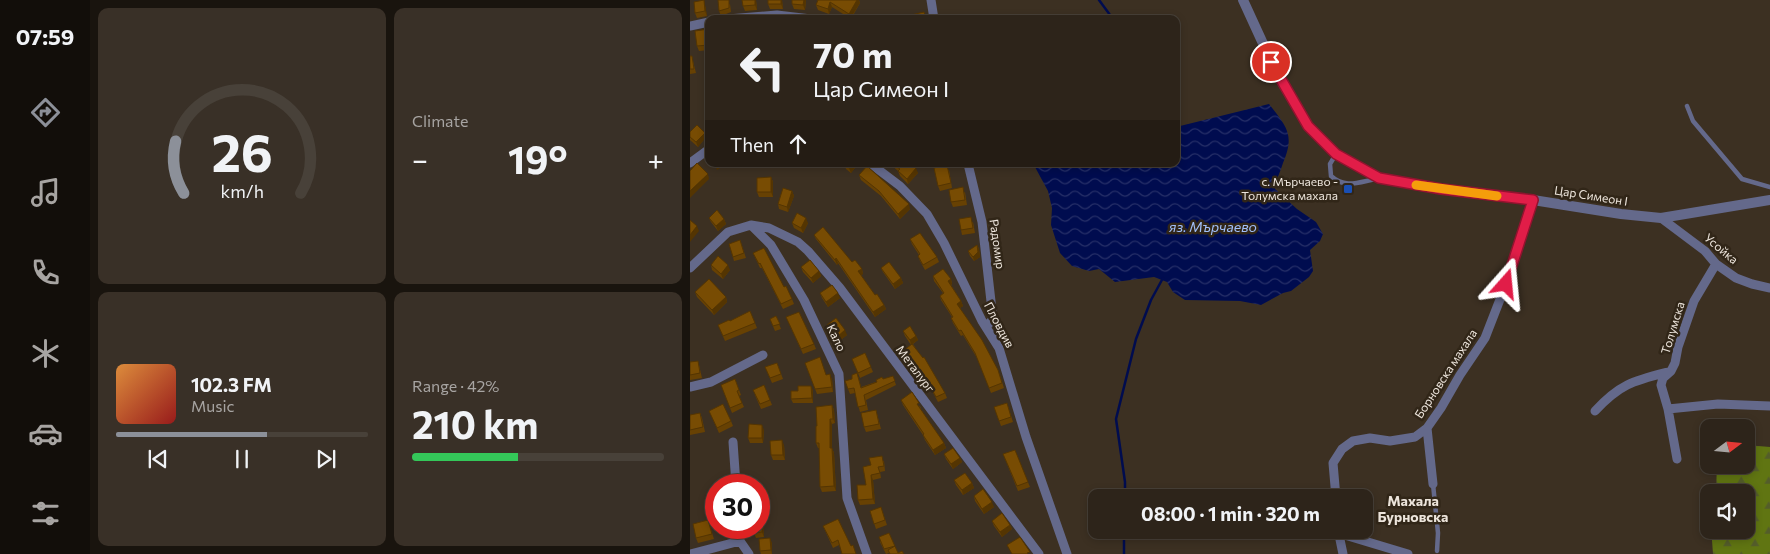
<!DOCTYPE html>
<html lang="en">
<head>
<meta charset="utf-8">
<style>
	:root { --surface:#2d241a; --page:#393027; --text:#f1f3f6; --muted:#a7a4a2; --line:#484139; --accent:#8c9099 }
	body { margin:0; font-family:Commissioner,sans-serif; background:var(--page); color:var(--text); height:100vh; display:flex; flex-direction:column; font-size:19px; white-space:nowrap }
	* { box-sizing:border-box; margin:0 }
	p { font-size:16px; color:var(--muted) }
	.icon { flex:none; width:28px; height:28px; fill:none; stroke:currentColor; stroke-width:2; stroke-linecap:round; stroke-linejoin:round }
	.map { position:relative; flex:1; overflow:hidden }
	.side { display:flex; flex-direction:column; gap:8px; padding:8px; background:#19140e; width:600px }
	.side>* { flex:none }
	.guide { position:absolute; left:15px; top:15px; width:475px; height:152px; border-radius:10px; box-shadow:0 2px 8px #0003,0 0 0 1px var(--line); background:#2d241a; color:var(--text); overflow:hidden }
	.needle { width:32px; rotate:74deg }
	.buttons { position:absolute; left:1010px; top:419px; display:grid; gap:10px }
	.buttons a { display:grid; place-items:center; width:55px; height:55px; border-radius:10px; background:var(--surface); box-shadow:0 2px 8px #0003,0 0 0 1px var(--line); font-size:25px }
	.speed { position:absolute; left:15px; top:474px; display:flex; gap:10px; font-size:25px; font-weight:700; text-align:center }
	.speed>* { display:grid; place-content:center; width:65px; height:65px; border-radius:50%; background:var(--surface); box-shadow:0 2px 8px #0003,0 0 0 1px var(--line); line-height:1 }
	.speed .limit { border:8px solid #d22; background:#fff; color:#111 }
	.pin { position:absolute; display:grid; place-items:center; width:42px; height:42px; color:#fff; margin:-21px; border:2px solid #fff; border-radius:50%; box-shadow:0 1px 5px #0007 }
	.me { position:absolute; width:55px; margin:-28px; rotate:18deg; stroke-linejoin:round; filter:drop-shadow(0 0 4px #0008) }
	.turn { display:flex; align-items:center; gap:18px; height:105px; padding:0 25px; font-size:22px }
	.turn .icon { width:65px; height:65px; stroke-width:2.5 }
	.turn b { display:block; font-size:35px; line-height:42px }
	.then { display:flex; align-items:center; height:48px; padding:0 25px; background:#0003; gap:10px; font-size:19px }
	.big { font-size:38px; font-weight:700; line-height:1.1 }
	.side .card { flex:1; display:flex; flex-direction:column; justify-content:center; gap:8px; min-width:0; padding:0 18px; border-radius:10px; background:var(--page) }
	.side .dial { align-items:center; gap:0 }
	.dial svg { height:130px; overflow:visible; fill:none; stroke:var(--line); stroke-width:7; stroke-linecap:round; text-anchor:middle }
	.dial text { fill:var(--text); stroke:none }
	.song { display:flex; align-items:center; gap:15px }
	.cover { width:60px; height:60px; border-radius:8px; background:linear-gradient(135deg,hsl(30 70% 55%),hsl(0 70% 35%)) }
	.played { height:5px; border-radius:2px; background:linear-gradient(90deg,var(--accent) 60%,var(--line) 60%) }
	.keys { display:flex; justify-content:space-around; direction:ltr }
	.heat { display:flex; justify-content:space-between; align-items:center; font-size:28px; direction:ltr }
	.charge { height:8px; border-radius:4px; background:linear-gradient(90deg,#34c759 42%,var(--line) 0) }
	.side .tiles { flex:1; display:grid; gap:8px; grid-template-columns:repeat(2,1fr) }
	.trip { position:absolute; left:398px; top:489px; width:285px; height:50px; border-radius:10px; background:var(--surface); box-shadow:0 2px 8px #0003,0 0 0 1px var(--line); font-weight:700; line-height:50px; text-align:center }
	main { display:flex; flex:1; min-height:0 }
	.menu { display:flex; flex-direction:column; width:90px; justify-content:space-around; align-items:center; background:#120e0a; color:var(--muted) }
	.menu .icon { width:35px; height:35px }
	.menu .active { color:var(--accent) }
	.menu b { font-size:22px; color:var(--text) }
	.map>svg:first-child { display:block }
</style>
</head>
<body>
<main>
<nav class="menu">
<b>07:59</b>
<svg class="icon active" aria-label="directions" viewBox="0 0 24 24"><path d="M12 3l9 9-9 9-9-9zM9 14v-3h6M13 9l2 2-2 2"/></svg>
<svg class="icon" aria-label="music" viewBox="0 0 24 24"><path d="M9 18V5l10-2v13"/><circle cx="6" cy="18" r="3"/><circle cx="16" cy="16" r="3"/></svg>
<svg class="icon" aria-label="phone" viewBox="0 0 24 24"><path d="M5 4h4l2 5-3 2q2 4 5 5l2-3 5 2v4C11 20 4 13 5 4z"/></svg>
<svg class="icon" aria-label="climate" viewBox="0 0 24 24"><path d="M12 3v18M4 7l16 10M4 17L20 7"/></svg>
<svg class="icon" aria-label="car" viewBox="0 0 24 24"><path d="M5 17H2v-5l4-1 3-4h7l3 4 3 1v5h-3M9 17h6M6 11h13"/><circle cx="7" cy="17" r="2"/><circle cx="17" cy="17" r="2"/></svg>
<svg class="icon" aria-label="filters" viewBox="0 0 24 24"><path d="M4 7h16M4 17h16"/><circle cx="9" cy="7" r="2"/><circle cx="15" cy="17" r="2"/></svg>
</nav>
<section class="side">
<div class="tiles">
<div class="card dial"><svg viewBox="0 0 100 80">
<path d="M14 69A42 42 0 1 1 86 69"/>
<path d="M14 69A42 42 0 0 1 9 37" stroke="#8c9099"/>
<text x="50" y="56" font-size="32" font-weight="700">26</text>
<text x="50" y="72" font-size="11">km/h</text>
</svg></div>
<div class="card"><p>Climate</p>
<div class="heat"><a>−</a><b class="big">19°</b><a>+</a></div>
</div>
<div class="card">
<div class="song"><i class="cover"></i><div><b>102.3 FM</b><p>Music</p></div></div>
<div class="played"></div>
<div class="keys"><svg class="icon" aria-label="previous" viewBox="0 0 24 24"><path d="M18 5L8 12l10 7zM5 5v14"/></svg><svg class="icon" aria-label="pause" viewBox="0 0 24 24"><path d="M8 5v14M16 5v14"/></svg><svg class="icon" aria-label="next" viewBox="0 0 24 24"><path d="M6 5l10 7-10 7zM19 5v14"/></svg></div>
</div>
<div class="card"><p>Range · 42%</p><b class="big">210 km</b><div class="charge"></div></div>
</div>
</section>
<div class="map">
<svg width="1080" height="554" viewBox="0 0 1080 554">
	<defs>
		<pattern id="forest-firs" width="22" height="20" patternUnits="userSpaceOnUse" patternTransform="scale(1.25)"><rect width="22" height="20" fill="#607512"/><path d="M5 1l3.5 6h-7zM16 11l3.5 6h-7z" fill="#545d2a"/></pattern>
		<pattern id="water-waves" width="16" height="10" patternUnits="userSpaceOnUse" patternTransform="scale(1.25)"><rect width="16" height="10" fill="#000c4f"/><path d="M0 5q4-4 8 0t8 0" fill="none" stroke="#262f68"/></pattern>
	</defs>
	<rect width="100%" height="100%" fill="#3c3022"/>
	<path fill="url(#forest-firs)" d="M1056 445 1080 447V554H1023L1022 540 1027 530H1056V492H1026L1027 465H1056Z"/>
	<path fill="url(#water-waves)" d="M579 104C597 127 605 135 593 163 590 173 586 179 585 189L607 209 626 222 633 234 630 241 620 250 623 271 619 277 601 291 593 293 571 305 550 301 495 300 483 292 477 282 464 277 425 282 409 269 399 271 382 266 370 253 361 225 362 208 358 191 345 167 346 164H486V127Z"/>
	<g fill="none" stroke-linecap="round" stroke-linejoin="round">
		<path stroke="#000c4f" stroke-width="2.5" d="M409 0 423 19
			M435 498V482L426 419 446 339 461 300 473 278
			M434 554V530"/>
		<path stroke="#64698b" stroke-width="4.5" d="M997 106 1003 121 1052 179 1080 187
			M646 154 640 164 641 176C655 189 669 182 686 179
			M743 484 748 533 747 551"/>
		<path stroke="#64698b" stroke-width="9" d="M241 0 244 19
			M38 19 87 15 121 19
			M0 26 19 22
			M0 163 19 149
			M181 164 210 186 237 214 254 243 292 321 309 348 336 437 377 554
			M278 164 292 222 303 319 296 327
			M971 218 1015 251 1026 264 1046 278 1062 284 1080 288
			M61 225 81 245 114 300 149 374 157 498 177 554
			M0 268 38 232 61 225 79 228 108 242 118 251 150 288 349 554
			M0 387 21 382 73 355
			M978 409 1028 404 1080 406
			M905 411C930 384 943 381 978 372
			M737 428 743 484
			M43 442 46 485
			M987 459 978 409 971 385 973 378 981 371 985 363 988 347 1004 301 1026 264
			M646 498 643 463 652 449 663 441 680 438 700 441 725 437 737 428 751 408 770 375 795 338 816 284 843 200
			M49 528 50 541 59 554
			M648 530 653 554
			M648 533 718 554
			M1 554 50 541"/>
		<path stroke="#64698b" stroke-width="10" d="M553 0 586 72 618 126 646 154 689 178 751 189 843 200 931 214 971 218 1080 200"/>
	</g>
	<path fill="#674103" d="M52 0H66L67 10 55 11 53 6Z
		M92 0 93 9H80L78 4Z
		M116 0 115 10 104 9 102 4Z
		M128 0H169L170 3 161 19 142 7 139 14 128 10 126 5Z
		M40 4 41 12 31 16 29 11Z
		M15 5 17 16 7 18 5 13Z
		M19 29V50L9 51 7 46Z
		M0 56 3 61 6 73 0 74Z
		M0 132 16 137 8 147 0 140Z
		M154 164H168L161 173 156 169Z
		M200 164H221L228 173 218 184 210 176 208 171Z
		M259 170 262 188 250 191 248 186Z
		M169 175 220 209 210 219 191 196 171 180Z
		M81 177 83 182V197H69L67 192Z
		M102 191 104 196 98 212 89 209 88 204Z
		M275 192 277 205 263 207 261 202Z
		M19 218 34 219 36 224 28 231 21 222Z
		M283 222 285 233 272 235 271 230Z
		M102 223H118L113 233 104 228Z
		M124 235 172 269 173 274 171 275 185 295 194 305 196 309 185 317 148 263 147 265 126 239Z
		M220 239 247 257 249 262 235 270 230 261 228 256 229 255 222 244Z
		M50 240 56 258 44 261 39 244Z
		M287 245 289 249 290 257 284 261 280 256 278 251Z
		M63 253 94 287 102 299 104 304 93 309 72 268H70Z
		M21 265 40 270 33 279 22 270Z
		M111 267 129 271 131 276 123 283 113 272Z
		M191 268 211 278 213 283 205 289 193 272Z
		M243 276 261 279 262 284 261 285 271 301 273 306 270 308 308 370 314 388 301 393 287 358 273 335 271 336 263 323 261 318 262 317 251 300 250 296 253 293 244 281Z
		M5 292 36 297 37 302 24 315 7 297Z
		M130 293 150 298 138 307 132 298Z
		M86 316 91 329 85 331 80 319Z
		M96 317 124 344 126 349 113 354Z
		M40 321 65 323 67 328 35 341 28 325Z
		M137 325 157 335 148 342 138 330Z
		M213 331 226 336 228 340 223 344 255 393 257 398 248 402 238 383 235 385 222 363 220 364 215 355 213 351 221 345 215 336Z
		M175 353 183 372 170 378 162 359Z
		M0 362 9 365 12 378 0 380Z
		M87 363 93 379 82 383 75 367Z
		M115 363 136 375 142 379 143 392 127 394Z
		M167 373 171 387 203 376 206 385 176 400 178 410 170 412 165 393 160 394 158 389 162 379Z
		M45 379 51 395 49 396 54 407 42 413 31 385Z
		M74 385 82 405 71 409 65 395Z
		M123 390V403H103L101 399Z
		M211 400 231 407 230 408 254 443 256 448 245 455 235 440 233 435 213 405Z
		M317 403 323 422 311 426 304 407Z
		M142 405 144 410 145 423 142 424V448L144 453 146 491 132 492 130 487 129 448H128L126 443 127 426Z
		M186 410 191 429 176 432 174 427Z
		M19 411 41 421 43 426 29 433Z
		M10 413 12 418 15 432 0 435V415Z
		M74 430 73 443H60L58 438Z
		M94 445 95 460H83L81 455Z
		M325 450 340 487 328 491 313 454Z
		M254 454 270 458 272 462 263 469 256 459Z
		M194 461 195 471 190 472 191 478 183 480 185 504 170 505 168 500 176 485 181 465Z
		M264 480 282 483 284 488 273 495 266 485Z
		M69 490 79 495V510H69Z
		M284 496 304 507 294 514 285 501Z
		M191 507 197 525 186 529 180 511Z
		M18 520 24 539 8 543 6 538Z
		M302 521 320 525 322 529 312 537 304 526Z
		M73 525 74 537 66 538 64 533Z
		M133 526 161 546 149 545 143 548Z
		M199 533 208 553 214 554H200L199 553 196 554 190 542Z
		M82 543V554H71L70 551Z"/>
	<path fill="#543502" d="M14 0 15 5 17 16 15 11Z
		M65 0H66L67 10 65 5Z
		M91 0H92L93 9 91 4Z
		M114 0H116L115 10 113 5Z
		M167 0H169L170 3 160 19 159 14Z
		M140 2 142 7 139 14 138 9Z
		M15 133 16 137 8 147 6 142Z
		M27 164H36L27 170 25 165Z
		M163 164H168L161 173 159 168Z
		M226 168 228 173 218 184 217 179Z
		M18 174 19 179 0 198V191Z
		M81 177 83 182V197L81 192Z
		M102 191 104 196 98 212 97 207Z
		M219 204 220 209 210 219 208 214Z
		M116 218 118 223 113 233 111 228Z
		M34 219 36 224 28 231 26 226Z
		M7 226 9 231 0 242V235Z
		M287 245 289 249 290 257 284 261 283 257Z
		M146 258 148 263 147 265 145 260Z
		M38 265 40 270 33 279 31 274Z
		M172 269 173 274 170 276 168 271Z
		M129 271 131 276 123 283 121 278Z
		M211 278 213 283 205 289 203 284Z
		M261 279 262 284 260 286 258 281Z
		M148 293 150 298 138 307 136 302Z
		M36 297 37 302 24 315 22 310Z
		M271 301 273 306 269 309 267 304Z
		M194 305 196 309 185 317 183 312Z
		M155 330 157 335 148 342 147 337Z
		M226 336 228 340 221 345 220 340Z
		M140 374 142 379 143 392 142 387Z
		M236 378 238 383 235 385 233 380Z
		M121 386 123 390V403L122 398Z
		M142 405 144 410 145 423 143 419Z
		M140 419 142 424V453L140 448Z
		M72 425 74 430 73 443 72 438Z
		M92 440 94 445 95 460 93 455Z
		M254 443 256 448 245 455 243 450Z
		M142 448 144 453 146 491 144 486Z
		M270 458 272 462 263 469 261 464Z
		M181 475 183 480 185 504 183 499Z
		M282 483 284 488 273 495 272 490Z
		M77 490 79 495V510L78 505Z
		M302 502 304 507 294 514 292 509Z
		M72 520 73 525 74 537 72 532Z
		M320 525 322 529 312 537 310 532Z
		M80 538 82 543V554L81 550Z"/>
	<path fill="#784c03" stroke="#543502" d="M14 0 15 11 5 13 4 2Z
		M28 0H39V8L29 11Z
		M52 0H65V5L53 6Z
		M78 0H91V4H78Z
		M102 0H114L113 5 102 4Z
		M128 0H167L159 14 140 2 138 9 126 5Z
		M234 12 236 19H222L221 15Z
		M19 29V45L7 46 5 31Z
		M0 56H2L4 69H0Z
		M7 125 15 133 6 142 0 137V132Z
		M7 163 18 174 0 191V171Z
		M154 164H163L159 168Z
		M203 164H221L226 168 217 179 208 171 210 169Z
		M257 165 261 183 248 186 244 168Z
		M177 166 219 204 208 214 189 191 169 175Z
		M81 177V192H67V178Z
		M273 187 275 200 261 202 259 190Z
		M93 188 102 191 97 207 88 204Z
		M27 210 34 219 26 226 19 218Z
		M107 213 116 218 111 228 102 223Z
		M281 217 283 228 271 230 269 219Z
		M0 220 7 226 0 235Z
		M133 227 162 262 165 260 172 269 168 271 185 295 187 294 194 305 183 312 146 258 145 260 124 235Z
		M230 233 247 257 233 265 228 256 230 254 220 239Z
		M50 240 54 253 43 257 39 244Z
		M287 245 288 252 283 257 278 251Z
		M74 248 94 287 96 286 102 299 91 304 70 263 69 264 63 253Z
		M28 256 38 265 31 274 21 265Z
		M120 260 129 271 121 278 111 267Z
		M199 262 211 278 203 284 191 268Z
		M253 269 261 279 258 281 271 301 267 304 292 340 308 370 312 383 299 388 285 353 271 330 269 331 261 318 263 317 250 296 254 293 243 276Z
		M19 279 36 297 22 310 5 292Z
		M142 285 148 293 136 302 130 293Z
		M60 311 65 323 33 336 28 325 39 320 40 321Z
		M109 312 124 344 111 349 96 317Z
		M86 316 90 324 83 326 80 319Z
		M146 318 155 330 147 337 137 325Z
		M220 326 226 336 220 340 213 331Z
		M222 344 233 358 234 357 255 393 246 397 236 378 233 380 220 358 219 359 213 351Z
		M175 353 181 367 168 373 162 359Z
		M130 357 136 375 140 374 142 387 125 389 115 363Z
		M8 361 10 373 0 375V362Z
		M87 363 91 374 80 378 75 367Z
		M167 373 171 388 187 382 186 380 192 377 193 379 203 376 205 381 174 395 176 405 168 407 164 388 158 389 155 381 162 379V375Z
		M45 379 49 390 47 391 52 403 40 408 31 385Z
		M74 385 80 400 70 404 63 390Z
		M108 386H121L122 398 101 399V391H108Z
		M222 392 229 403 227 404 254 443 243 450 233 435 234 434 211 400Z
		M317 403 321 417 309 421 304 407Z
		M33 404 41 421 27 428 19 411Z
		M142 405 143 419H140V448H142L144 486 130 487 129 443H126V426H127L126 407Z
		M186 410 189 424 174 427 171 413Z
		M10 413 13 427 0 430V415Z
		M59 424 72 425V438H58Z
		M92 440 93 455H81L80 441Z
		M263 448 270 458 261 464 254 454Z
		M325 450 338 482 327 486 313 454Z
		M192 456 194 466 188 467 190 473 181 475 183 499 168 500 167 485H176L173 467 181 465 179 458Z
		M275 473 282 483 272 490 264 480Z
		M293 489 302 502 292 509 284 496Z
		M69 490H77L78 505H69Z
		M191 507 195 520 184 524 180 511Z
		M312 513 320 525 310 532 302 521Z
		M148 519 161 546 163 545 166 554H152L148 540 142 543 133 526Z
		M18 520 22 534 6 538 3 524Z
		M69 520H72V532L64 533V528H69Z
		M199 533 208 553 212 551 214 554H200L198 550 205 546 194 549 189 537Z
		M330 537 340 552 337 553 338 554H322L317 545Z
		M80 538 81 550 70 551 69 539Z"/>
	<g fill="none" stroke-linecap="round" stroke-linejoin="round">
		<defs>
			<path id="route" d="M581 62 618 126 646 154 689 178 751 189 843 200 816 284"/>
		</defs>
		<use href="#route" stroke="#92132f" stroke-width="12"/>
		<use href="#route" stroke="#e11d48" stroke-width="9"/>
		<path stroke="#f59e0b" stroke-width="9" d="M726 185 807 196"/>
	</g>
	<rect fill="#1a4fb4" stroke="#312618" stroke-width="2" x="653" y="184" width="10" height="10" rx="2.5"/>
	<g text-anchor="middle" stroke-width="5" stroke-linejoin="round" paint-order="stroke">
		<g font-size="12" fill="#ede5dc" stroke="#312618" text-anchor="end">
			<text x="648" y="186">с. Мърчаево -<tspan x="648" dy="14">Толумска махала</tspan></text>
		</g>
		<g font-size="12" fill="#ede5dc" stroke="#312618">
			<text transform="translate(901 196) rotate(9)" y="4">Цар Симеон I</text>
			<text transform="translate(307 244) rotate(82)" y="4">Радомир</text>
			<text transform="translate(1031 249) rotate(40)" y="4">Усойка</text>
			<text transform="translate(309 325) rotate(62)" y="4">Пловдив</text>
			<text transform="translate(983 328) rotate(-73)" y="4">Толумска</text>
			<text transform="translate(146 338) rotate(64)" y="4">Кало</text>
			<text transform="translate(225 369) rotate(53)" y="4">Металург</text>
			<text transform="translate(756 374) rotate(-57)" y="4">Борновска махала</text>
		</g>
		<g font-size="14" font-style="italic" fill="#a2c0fb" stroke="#312618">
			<text x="523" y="232">яз. Мърчаево</text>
		</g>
		<g font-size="14" font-weight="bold" fill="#ede5dc" stroke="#312618">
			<text x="723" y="506">Махала<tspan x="723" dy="16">Бурновска</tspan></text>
		</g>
	</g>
</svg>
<div class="buttons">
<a><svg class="needle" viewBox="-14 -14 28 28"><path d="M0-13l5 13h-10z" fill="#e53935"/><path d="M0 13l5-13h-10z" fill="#a7a4a2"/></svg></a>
<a><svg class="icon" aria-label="sound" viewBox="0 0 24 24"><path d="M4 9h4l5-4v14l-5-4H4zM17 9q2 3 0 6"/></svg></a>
</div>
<div class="speed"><div class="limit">30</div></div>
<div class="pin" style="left:581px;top:62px;background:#d93025"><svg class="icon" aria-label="arrive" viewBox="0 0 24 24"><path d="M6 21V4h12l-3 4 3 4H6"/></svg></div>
<svg class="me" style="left:816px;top:284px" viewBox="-20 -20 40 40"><path d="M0-17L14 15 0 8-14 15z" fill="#e11d48" stroke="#fff" stroke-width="4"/></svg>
<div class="trip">08:00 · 1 min · 320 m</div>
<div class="guide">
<div class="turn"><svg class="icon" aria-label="left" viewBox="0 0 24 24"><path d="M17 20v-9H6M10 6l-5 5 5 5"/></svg><div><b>70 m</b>Цар Симеон I</div></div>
<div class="then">Then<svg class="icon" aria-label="ahead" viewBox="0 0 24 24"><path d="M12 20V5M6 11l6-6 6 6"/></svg></div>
</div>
</div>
</main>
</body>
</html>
